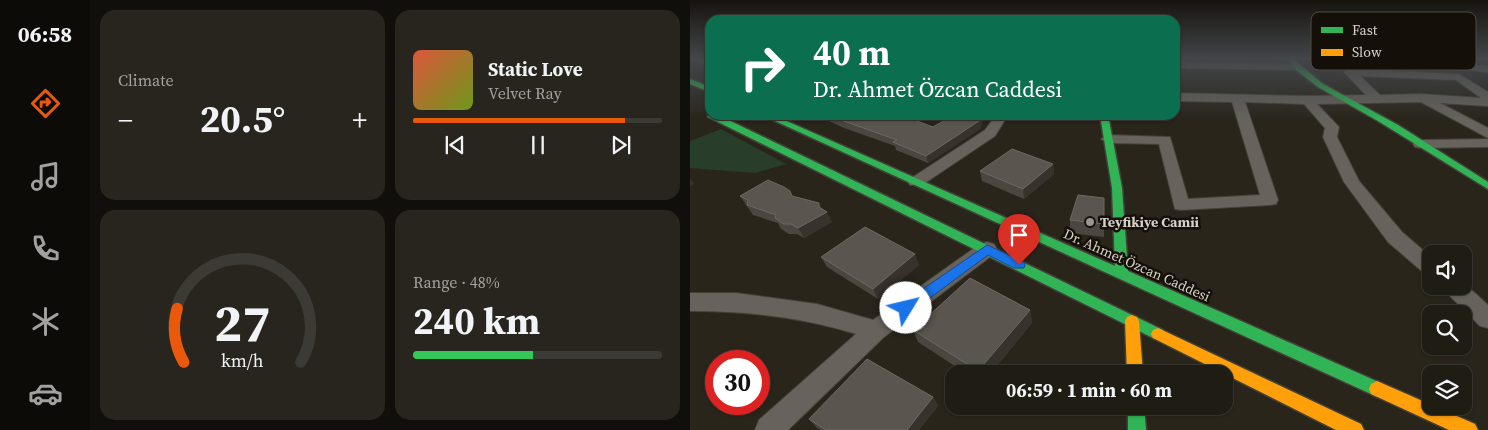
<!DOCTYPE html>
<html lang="en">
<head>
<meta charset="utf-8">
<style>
	:root { --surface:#1f1c14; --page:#27251d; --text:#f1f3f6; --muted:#a1a1a0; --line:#3c3a34; --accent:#ea580c }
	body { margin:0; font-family:"Source Serif 4",serif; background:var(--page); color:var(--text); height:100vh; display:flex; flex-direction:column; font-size:19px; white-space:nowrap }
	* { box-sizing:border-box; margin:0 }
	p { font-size:16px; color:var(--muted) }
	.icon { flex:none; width:28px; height:28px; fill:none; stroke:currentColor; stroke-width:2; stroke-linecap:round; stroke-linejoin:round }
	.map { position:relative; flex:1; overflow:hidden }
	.details { display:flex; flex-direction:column; gap:10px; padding:10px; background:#110f0b; width:600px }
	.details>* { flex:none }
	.banner { position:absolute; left:15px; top:15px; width:475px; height:105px; border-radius:15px; box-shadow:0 1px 4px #0004,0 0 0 1px var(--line); background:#0b6e4f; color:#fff; overflow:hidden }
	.buttons { position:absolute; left:732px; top:245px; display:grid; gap:10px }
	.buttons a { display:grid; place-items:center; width:50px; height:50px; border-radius:10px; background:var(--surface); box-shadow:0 1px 4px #0004,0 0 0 1px var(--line); font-size:25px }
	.speed { position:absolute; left:15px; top:350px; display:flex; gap:10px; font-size:25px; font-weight:700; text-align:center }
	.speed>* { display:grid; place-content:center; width:65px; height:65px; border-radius:50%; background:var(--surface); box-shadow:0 1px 4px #0004,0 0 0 1px var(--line); line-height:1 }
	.speed .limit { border:8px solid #d22; background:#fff; color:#111 }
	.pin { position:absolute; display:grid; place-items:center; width:42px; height:42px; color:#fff; margin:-51px -21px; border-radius:50% 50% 50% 0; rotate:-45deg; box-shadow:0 0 5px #0007 }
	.pin .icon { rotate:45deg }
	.me { position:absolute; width:55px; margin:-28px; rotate:54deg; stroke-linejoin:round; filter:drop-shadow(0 0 4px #0008) }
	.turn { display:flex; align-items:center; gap:18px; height:105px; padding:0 25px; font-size:22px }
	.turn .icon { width:65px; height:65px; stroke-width:2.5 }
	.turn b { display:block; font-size:35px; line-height:42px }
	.big { font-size:38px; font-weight:700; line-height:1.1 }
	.details .tile { flex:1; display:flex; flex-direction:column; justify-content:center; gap:8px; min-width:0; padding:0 18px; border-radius:15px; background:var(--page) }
	.details .dial { align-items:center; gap:0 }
	.dial svg { height:130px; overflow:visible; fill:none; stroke:var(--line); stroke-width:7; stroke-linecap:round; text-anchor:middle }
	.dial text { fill:var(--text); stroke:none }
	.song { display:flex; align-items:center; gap:15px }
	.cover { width:60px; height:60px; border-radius:8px; background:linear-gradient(135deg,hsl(10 70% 55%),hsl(80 70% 35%)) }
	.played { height:5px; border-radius:2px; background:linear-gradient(90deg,var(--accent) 85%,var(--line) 85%) }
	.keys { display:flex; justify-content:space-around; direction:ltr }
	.heat { display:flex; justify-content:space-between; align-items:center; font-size:28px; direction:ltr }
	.charge { height:8px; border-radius:4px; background:linear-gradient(90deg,#34c759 48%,var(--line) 0) }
	.details .tiles { flex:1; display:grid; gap:10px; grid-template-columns:repeat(2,1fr) }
	.trip { position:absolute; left:255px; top:365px; width:288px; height:50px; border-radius:15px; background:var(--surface); box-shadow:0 1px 4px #0004,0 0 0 1px var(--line); font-weight:700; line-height:50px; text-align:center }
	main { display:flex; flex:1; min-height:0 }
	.tab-bar { display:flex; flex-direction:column; width:90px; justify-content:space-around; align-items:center; background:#0c0b08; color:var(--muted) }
	.tab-bar .icon { width:35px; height:35px }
	.tab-bar .on { color:var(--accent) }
	.tab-bar b { font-size:22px; color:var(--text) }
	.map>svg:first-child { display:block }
</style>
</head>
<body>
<main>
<nav class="tab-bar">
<b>06:58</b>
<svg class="icon on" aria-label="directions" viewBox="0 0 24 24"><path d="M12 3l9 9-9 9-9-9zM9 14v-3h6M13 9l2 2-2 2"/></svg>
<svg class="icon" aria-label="music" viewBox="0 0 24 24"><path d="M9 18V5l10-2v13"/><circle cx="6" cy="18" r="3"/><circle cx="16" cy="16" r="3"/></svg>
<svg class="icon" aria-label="phone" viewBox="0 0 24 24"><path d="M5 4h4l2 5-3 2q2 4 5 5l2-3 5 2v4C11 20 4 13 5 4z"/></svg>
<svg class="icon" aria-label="climate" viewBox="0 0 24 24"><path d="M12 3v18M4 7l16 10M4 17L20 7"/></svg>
<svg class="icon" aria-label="car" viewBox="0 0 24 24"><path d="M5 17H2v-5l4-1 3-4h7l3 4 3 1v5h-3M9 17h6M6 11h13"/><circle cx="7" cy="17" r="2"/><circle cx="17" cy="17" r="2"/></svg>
</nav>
<section class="details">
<div class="tiles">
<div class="tile"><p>Climate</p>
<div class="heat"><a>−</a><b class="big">20.5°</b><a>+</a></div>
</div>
<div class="tile">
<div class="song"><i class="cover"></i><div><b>Static Love</b><p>Velvet Ray</p></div></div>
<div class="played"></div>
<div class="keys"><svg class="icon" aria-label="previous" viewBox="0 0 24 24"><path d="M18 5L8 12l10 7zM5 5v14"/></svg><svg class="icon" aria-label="pause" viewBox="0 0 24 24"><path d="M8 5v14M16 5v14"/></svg><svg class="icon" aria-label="next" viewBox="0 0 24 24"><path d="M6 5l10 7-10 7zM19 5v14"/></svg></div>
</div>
<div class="tile dial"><svg viewBox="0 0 100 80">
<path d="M14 69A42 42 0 1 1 86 69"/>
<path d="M14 69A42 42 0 0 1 10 36" stroke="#ea580c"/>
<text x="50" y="56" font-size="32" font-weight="700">27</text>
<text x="50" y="72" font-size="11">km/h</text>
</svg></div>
<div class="tile"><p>Range · 48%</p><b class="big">240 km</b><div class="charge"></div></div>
</div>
</section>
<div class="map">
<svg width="798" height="430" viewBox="0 0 798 430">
	<rect width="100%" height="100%" fill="#29251b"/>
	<path fill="#283e2a" d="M31 129 96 164 65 173 0 168V141Z"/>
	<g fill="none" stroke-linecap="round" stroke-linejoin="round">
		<defs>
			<path id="street" d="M719 59 798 66V72L723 64 719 63Z
				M485 62 605 64 610 67 605 70 485 68Z
				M660 69 769 74 798 92V106L750 103 798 128V138L731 102 627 104 649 127 647 137 669 181 712 232 741 257V275L734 273 698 242 654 182 633 137 635 128 614 104 555 102 588 200 586 204 580 205 491 210 485 209 469 144 418 143 411 139 418 135 480 137 498 199 570 195 542 102 485 101V93L617 96 676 95 654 72ZM670 76 766 80 791 98 731 94 690 95Z
				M306 115H318L305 136 232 185H220L218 182 220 179 295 130Z
				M798 139V147L730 148 725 147 723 144 725 141 730 140Z
				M297 242 304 244 307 249 304 254 194 337 98 430H65L69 420 166 334C111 317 58 311 0 311V293H46L127 304 183 320 290 244Z
				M774 283 798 305V328L790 326 756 292 753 286H774Z"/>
			<path id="fast" d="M596 59H603L633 84 708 125 798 182V189L688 121 628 87 606 70Z
				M0 79 20 87V92L0 84Z
				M18 113 28 115 473 330 475 334 473 338 468 340 463 338 18 117Z
				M72 115H83L425 266 422 188 410 115H418L432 188 438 271 693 384 695 389 693 394 687 397 681 394Z
				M438 406H454L456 430H438Z"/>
			<path id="slow" d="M442 315 447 317 449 321 453 374H437L435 321 437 317Z
				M468 328 671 424 674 430H646L463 338 461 334 463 330Z
				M687 381 785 424 788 430H759L681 394 679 389 681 384Z"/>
		</defs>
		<use href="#street" stroke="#444139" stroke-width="2"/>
		<use href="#fast" stroke="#444139" stroke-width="3"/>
		<use href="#slow" stroke="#444139" stroke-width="3"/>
		<use href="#street" fill="#67635c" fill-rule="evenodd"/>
		<use href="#fast" fill="#30b455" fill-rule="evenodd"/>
		<use href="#slow" fill="#ff9f0a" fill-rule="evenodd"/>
	</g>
	<path fill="#4c4640" d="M0 59H20V68L0 60Z
		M126 115H211L243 127 257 119 259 115H295L290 129 238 163 206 150 205 146 154 128Z
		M363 164 364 174 334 199 292 181 290 171Z
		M50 196H103L142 222 114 238 107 234H99L91 229 88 223 63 215Z
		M380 220 414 224V237L380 233Z
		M131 257 229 265 188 299 137 267Z
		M340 310 342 323 300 374H277L228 342 223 330Z
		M243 397 248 406 229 430H131L127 428 119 419Z"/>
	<path fill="#37322b" d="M291 115H295L290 129 238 163 236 156Z
		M363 164 364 174 334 199 333 189Z
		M0 178 4 184 0 187Z
		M129 203 134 213 137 212 142 222 114 238 108 228 129 207Z
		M225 254 229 265 188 299 183 289Z
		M340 310 342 323 300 374H289L288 371Z
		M243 397 248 406 229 430H217Z"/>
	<path fill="#5a554f" stroke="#6e6862" d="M8 59H20V64Z
		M139 115H211L243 127 257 119 259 115H291L289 121 236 156 203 142 207 140 151 120Z
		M322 149 363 164 333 189 290 171Z
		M78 180 94 187 100 191 102 196 129 203V207L137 212 108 228 101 224H93L85 218 86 215 57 205 58 200 50 196Z
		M388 195 414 198V224L380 220Z
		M175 227 225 254 183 289 131 257Z
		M280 278 340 310 288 371 223 330Z
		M177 359 243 397 217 430H136L119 419Z"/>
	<linearGradient id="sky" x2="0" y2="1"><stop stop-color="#17140f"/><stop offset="0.49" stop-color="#43464a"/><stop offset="1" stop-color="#43464a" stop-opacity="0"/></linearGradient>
	<rect width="798" height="120" fill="url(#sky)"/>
	<path fill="#1a73e8" stroke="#114b97" d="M297 245 334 262 335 265 334 268H324L298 255 221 312 216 314 211 312 209 308 211 304Z"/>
	<circle fill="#9a958b" stroke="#141009" stroke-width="2" cx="400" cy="222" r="5"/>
	<g text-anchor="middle" stroke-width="5" stroke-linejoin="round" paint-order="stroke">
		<g font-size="14" font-weight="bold" fill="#d7d2c7" stroke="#141009" text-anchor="start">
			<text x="410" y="227">Teyfikiye Camii</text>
		</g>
		<g font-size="14" fill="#d7d2c7" stroke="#141009">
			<text transform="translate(447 265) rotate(24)" y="5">Dr. Ahmet Özcan Caddesi</text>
		</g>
	</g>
	<rect x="621" y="12" width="165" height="58" rx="8" fill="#141009" stroke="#4e4a42" stroke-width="1"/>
	<rect x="631" y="27" width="22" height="6" fill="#30b455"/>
	<rect x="631" y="49" width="22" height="7" fill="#ff9f0a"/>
	<g font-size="14" fill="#d7d2c7">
		<text x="662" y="35">Fast</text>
		<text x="662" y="57">Slow</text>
	</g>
</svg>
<div class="buttons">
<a><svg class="icon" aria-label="sound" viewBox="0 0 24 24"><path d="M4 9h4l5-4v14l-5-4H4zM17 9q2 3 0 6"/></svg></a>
<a><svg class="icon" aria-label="search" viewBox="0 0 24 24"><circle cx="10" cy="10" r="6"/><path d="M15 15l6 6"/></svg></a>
<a><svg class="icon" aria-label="layers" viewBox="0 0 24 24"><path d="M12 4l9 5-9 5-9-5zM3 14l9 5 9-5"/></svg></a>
</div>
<div class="speed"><div class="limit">30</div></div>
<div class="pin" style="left:329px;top:265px;background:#d93025"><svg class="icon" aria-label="arrive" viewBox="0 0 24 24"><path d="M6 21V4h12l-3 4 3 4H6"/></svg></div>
<svg class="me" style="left:216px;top:308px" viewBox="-20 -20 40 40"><circle r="19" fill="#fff"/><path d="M0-13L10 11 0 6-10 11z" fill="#1a73e8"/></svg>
<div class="trip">06:59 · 1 min · 60 m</div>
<div class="banner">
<div class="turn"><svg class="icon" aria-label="right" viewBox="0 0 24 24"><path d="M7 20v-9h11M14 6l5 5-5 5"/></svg><div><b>40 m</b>Dr. Ahmet Özcan Caddesi</div></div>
</div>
</div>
</main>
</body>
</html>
